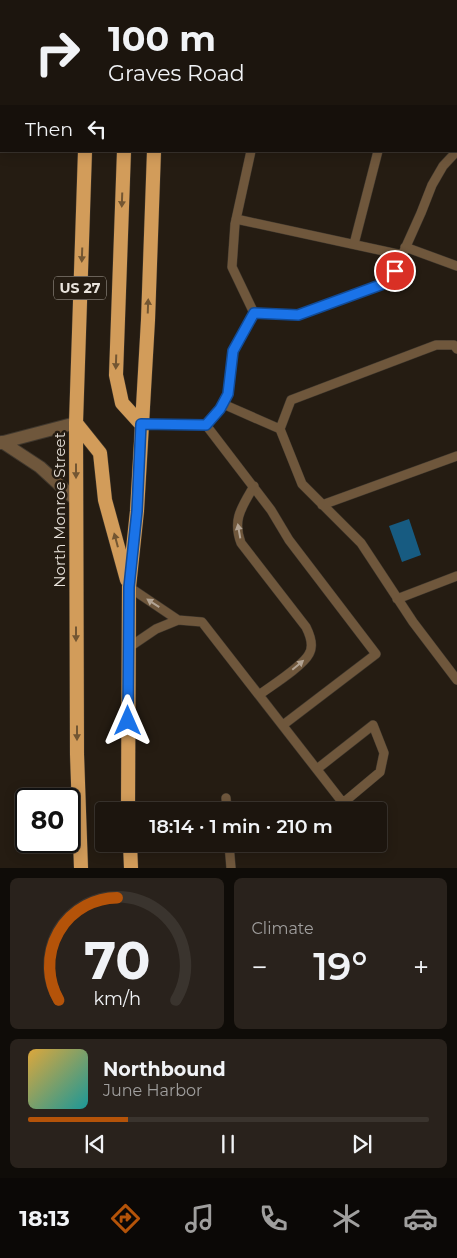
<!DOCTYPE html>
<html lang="en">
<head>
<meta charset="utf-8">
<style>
	:root { --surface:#1c150e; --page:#29221c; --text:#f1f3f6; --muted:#a09f9e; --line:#3a342e; --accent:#b45309 }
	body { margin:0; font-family:Montserrat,sans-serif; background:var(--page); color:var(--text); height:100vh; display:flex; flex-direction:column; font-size:19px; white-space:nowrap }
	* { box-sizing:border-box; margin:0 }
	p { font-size:16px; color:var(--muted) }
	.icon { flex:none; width:28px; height:28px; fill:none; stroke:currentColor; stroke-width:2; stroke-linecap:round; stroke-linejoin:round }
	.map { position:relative; height:868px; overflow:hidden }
	.side { display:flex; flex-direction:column; gap:10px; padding:10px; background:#0f0c08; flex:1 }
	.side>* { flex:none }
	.hud { position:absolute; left:0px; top:0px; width:458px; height:152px; box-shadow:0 2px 12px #0003,0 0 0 1px var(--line); background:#1c150e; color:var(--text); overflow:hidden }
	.speed { position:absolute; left:15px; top:788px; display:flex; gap:10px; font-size:25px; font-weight:700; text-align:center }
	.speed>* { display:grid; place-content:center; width:65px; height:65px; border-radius:50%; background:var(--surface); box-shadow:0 2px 12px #0003,0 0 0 1px var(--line); line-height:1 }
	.speed .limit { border:2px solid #111; border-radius:8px; background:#fff; color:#111 }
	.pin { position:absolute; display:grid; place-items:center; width:42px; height:42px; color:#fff; margin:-21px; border:2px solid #fff; border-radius:50%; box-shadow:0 1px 5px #0007 }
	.me { position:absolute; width:55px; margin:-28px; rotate:0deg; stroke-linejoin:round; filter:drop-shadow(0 0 4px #0008) }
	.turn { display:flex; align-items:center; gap:18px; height:105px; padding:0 25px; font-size:22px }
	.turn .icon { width:65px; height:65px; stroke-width:2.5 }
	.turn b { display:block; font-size:35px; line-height:42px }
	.then { display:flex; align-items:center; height:48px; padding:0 25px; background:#0003; gap:10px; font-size:19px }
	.big { font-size:38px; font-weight:600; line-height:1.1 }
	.side .tile { flex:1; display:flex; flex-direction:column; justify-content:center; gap:8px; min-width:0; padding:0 18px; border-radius:8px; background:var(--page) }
	.side .dial { align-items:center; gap:0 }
	.dial svg { height:130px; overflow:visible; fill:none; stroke:var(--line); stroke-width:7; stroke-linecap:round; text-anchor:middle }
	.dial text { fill:var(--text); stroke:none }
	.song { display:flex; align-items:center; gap:15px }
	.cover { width:60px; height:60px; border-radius:8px; background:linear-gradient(135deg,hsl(40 70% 55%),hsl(180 70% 35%)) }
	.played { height:5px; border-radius:2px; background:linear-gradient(90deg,var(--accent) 25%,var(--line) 25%) }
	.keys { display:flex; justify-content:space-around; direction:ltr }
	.heat { display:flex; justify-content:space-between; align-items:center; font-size:28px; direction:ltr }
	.side .tiles { flex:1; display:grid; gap:10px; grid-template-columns:1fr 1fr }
	.tile:last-child { grid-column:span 2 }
	.trip { position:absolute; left:95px; top:802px; width:292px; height:50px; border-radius:5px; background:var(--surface); box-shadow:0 2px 12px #0003,0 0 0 1px var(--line); font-weight:600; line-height:50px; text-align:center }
	.tab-bar { display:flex; height:80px; justify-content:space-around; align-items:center; background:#0b0806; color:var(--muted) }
	.tab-bar .icon { width:35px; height:35px }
	.tab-bar .on { color:var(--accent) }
	.tab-bar b { font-size:22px; color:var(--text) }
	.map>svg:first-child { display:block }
</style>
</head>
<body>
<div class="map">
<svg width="457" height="868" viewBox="0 0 457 868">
	<rect width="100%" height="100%" fill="#251c12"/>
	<path fill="#175b81" d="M409 519 421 555 402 562 389 526Z"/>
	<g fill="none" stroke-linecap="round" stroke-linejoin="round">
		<defs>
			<path id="service" d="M285 1V0
				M416 1V0
				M251 151 235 224 232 267 254 313
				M236 219 402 255
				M354 244 378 151
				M405 247 457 266
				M457 349 454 345H436L291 400 280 429 302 484 361 543 413 622 457 680
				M223 404 280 429
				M141 424 206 425 220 409 228 394 233 351 254 313 298 315 383 284 395 271 421 213 432 185 443 166 457 151
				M206 425 271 510 289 540 376 654 283 725
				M254 486C242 507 232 519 241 543L306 627C310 635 314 646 309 654 303 666 271 686 259 695
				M322 505 457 456
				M129 587 178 620 202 622 343 803 380 772 384 753 373 725 317 769
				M397 599 457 576
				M128 648 156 629 178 620
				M226 798 227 811
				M229 844 231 868"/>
			<path id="minor" d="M2 442 40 467 76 500
				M0 443 76 423"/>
			<path id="trunk" d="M109 0V1
				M91 1V0
				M159 1V0
				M124 151 116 375 122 403 141 424
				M76 423 100 453 105 500 127 580
				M128 811 129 587 137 511 148 320 154 151
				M130 844 131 868
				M81 868 77 754 76 423 85 151"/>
		</defs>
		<use href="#service" stroke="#40382e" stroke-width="10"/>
		<use href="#minor" stroke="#40382e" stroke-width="14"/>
		<use href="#trunk" stroke="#40382e" stroke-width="15"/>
		<use href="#service" stroke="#6f573c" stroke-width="9"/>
		<use href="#minor" stroke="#6f573c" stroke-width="12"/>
		<use href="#trunk" stroke="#d29c5a" stroke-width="14"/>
	</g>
	<defs><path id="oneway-solid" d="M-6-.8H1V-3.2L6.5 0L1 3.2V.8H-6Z" transform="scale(1.25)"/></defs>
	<g fill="#735632">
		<use href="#oneway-solid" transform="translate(122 200) rotate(92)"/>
		<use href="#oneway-solid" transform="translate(82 255) rotate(92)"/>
		<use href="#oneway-solid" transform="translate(148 306) rotate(-88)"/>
		<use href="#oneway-solid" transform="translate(116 362) rotate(92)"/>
		<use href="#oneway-solid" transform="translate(76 471) rotate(90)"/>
		<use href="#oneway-solid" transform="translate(116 540) rotate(-105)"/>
		<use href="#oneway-solid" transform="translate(76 634) rotate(90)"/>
		<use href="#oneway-solid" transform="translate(77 733) rotate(90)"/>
	</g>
	<g fill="#b2a393">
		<use href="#oneway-solid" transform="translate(239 531) rotate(-100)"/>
		<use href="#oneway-solid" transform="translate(153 603) rotate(-147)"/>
		<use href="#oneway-solid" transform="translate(298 665) rotate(-40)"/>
	</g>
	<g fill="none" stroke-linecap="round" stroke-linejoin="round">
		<defs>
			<path id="route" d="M128 721 129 587 137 511 141 424 206 425 220 409 228 394 233 351 254 313 298 315 383 284 395 271"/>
		</defs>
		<use href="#route" stroke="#114b97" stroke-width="12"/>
		<use href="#route" stroke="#1a73e8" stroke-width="9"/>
	</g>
	<g text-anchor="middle" stroke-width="5" stroke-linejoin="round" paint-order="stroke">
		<rect fill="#251c12" stroke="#aea79f" stroke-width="1" x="54" y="276.5" width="52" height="23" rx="4"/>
		<g font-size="14" font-weight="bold" fill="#e8e2db">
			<text x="80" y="293">US 27</text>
		</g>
		<g font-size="15" fill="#e8e2db" stroke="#251c12">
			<text transform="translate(60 510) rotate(-90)" y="5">North Monroe Street</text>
		</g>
	</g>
</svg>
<div class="speed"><div class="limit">80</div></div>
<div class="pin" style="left:395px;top:271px;background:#d93025"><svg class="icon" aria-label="arrive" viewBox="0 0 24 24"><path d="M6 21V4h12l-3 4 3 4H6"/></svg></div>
<svg class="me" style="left:128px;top:721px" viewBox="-20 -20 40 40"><path d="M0-17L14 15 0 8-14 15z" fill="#1a73e8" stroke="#fff" stroke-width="4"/></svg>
<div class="trip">18:14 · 1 min · 210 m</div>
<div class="hud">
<div class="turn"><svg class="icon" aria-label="right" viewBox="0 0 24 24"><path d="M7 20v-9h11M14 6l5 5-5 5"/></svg><div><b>100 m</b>Graves Road</div></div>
<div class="then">Then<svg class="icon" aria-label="left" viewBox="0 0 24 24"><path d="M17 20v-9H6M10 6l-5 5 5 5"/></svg></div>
</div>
</div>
<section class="side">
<div class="tiles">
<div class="tile dial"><svg viewBox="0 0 100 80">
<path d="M14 69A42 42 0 1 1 86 69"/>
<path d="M14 69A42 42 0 0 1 50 6" stroke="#b45309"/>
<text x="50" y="56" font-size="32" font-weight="700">70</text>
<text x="50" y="72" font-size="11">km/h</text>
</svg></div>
<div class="tile"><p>Climate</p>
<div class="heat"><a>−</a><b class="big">19°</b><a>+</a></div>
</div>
<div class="tile">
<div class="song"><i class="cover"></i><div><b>Northbound</b><p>June Harbor</p></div></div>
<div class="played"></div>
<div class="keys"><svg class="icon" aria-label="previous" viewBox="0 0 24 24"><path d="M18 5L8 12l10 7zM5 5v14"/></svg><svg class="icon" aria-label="pause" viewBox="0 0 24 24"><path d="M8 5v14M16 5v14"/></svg><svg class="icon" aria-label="next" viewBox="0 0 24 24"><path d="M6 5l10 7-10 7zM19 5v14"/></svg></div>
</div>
</div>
</section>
<nav class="tab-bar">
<b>18:13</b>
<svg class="icon on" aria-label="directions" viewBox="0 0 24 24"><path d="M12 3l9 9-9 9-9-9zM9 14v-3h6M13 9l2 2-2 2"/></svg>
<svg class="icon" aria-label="music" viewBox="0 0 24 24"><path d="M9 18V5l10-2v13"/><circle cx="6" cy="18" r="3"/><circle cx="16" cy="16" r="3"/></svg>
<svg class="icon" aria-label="phone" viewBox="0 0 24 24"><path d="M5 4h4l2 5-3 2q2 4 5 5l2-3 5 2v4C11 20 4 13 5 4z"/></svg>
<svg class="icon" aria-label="climate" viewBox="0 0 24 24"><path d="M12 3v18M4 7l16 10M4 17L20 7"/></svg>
<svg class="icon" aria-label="car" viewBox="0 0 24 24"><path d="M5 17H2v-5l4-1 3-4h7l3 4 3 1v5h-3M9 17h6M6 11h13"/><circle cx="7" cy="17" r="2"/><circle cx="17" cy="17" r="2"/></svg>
</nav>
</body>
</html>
